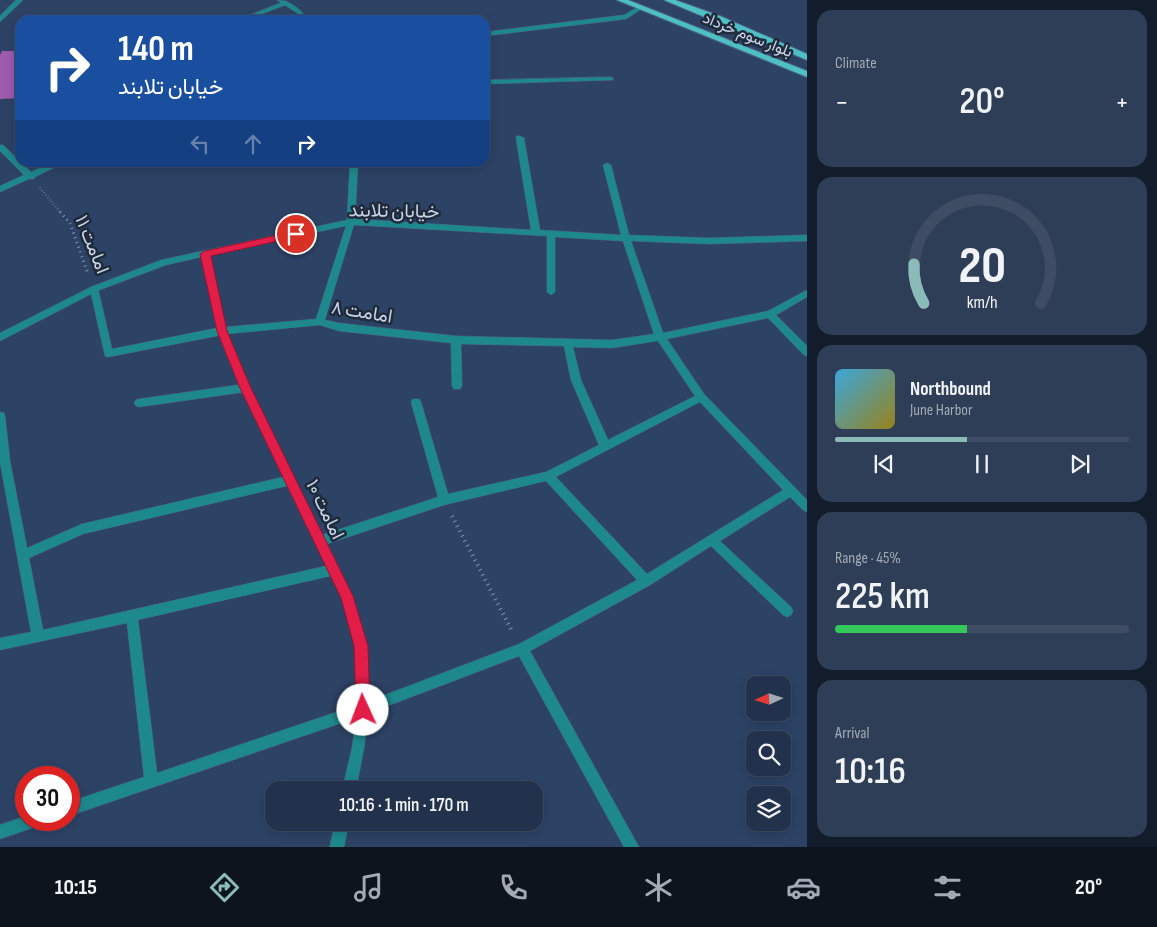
<!DOCTYPE html>
<html lang="en">
<head>
<meta charset="utf-8">
<style>
	:root { --surface:#22324c; --page:#2e3e56; --text:#f1f3f6; --muted:#a2aab5; --line:#3f4d64; --accent:#8bbbb9 }
	body { margin:0; font-family:"Sofia Sans Condensed",Vazirmatn,sans-serif; background:var(--page); color:var(--text); height:100vh; display:flex; flex-direction:column; font-size:19px; white-space:nowrap }
	* { box-sizing:border-box; margin:0 }
	p { font-size:16px; color:var(--muted) }
	.icon { flex:none; width:28px; height:28px; fill:none; stroke:currentColor; stroke-width:2; stroke-linecap:round; stroke-linejoin:round }
	.map { position:relative; flex:1; overflow:hidden }
	.drawer { display:flex; flex-direction:column; gap:10px; padding:10px; background:#131c2a; width:350px }
	.drawer>* { flex:none }
	.guide { position:absolute; left:15px; top:15px; width:475px; height:152px; border-radius:15px; box-shadow:0 2px 12px #0003,0 0 0 1px var(--line); background:#1a4fa0; color:#fff; overflow:hidden }
	.needle { width:32px; rotate:266deg }
	.tools { position:absolute; left:746px; top:676px; display:grid; gap:10px }
	.tools a { display:grid; place-items:center; width:45px; height:45px; border-radius:10px; background:var(--surface); box-shadow:0 2px 12px #0003,0 0 0 1px var(--line); font-size:25px }
	.speed { position:absolute; left:15px; top:766px; display:flex; gap:10px; font-size:25px; font-weight:700; text-align:center }
	.speed>* { display:grid; place-content:center; width:65px; height:65px; border-radius:50%; background:var(--surface); box-shadow:0 2px 12px #0003,0 0 0 1px var(--line); line-height:1 }
	.speed .limit { border:8px solid #d22; background:#fff; color:#111 }
	.pin { position:absolute; display:grid; place-items:center; width:42px; height:42px; color:#fff; margin:-21px; border:2px solid #fff; border-radius:50%; box-shadow:0 1px 5px #0007 }
	.me { position:absolute; width:55px; margin:-28px; rotate:358deg; stroke-linejoin:round; filter:drop-shadow(0 0 4px #0008) }
	.turn { display:flex; align-items:center; gap:18px; height:105px; padding:0 20px; font-size:22px }
	.turn .icon { width:65px; height:65px; stroke-width:2.5 }
	.turn b { display:block; font-size:35px; line-height:42px }
	.lanes { display:flex; align-items:center; height:48px; padding:0 20px; background:#0003; justify-content:center; gap:25px; direction:ltr }
	.lanes .off { opacity:.35 }
	.big { font-size:38px; font-weight:600; line-height:1.1 }
	.drawer .tile { flex:1; display:flex; flex-direction:column; justify-content:center; gap:8px; min-width:0; padding:0 18px; border-radius:15px; background:var(--page) }
	.drawer .dial { align-items:center; gap:0 }
	.dial svg { height:130px; overflow:visible; fill:none; stroke:var(--line); stroke-width:7; stroke-linecap:round; text-anchor:middle }
	.dial text { fill:var(--text); stroke:none }
	.song { display:flex; align-items:center; gap:15px }
	.cover { width:60px; height:60px; border-radius:8px; background:linear-gradient(135deg,hsl(200 70% 55%),hsl(50 70% 35%)) }
	.played { height:5px; border-radius:2px; background:linear-gradient(90deg,var(--accent) 45%,var(--line) 45%) }
	.keys { display:flex; justify-content:space-around; direction:ltr }
	.heat { display:flex; justify-content:space-between; align-items:center; font-size:28px; direction:ltr }
	.charge { height:8px; border-radius:4px; background:linear-gradient(90deg,#34c759 45%,var(--line) 0) }
	.trip { position:absolute; left:265px; top:781px; width:278px; height:50px; border-radius:15px; background:var(--surface); box-shadow:0 2px 12px #0003,0 0 0 1px var(--line); font-weight:600; line-height:50px; text-align:center }
	.tab-bar { display:flex; height:80px; justify-content:space-around; align-items:center; background:#0e141e; color:var(--muted) }
	.tab-bar .icon { width:35px; height:35px }
	.tab-bar .selected { color:var(--accent) }
	.tab-bar b { font-size:22px; color:var(--text) }
	main { display:flex; flex:1; min-height:0 }
	.map>svg:first-child { display:block }
</style>
</head>
<body>
<main>
<div class="map">
<svg width="807" height="847" viewBox="0 0 807 847">
	<rect width="100%" height="100%" fill="#2d4366"/>
	<path fill="#9d5caf" d="M2 51H20V98L0 99V55Z"/>
	<g fill="none" stroke-linecap="round" stroke-linejoin="round">
		<defs>
			<path id="lane" d="M286 1 289 3 288 4 246 20H237Z
				M94 286 98 289 112 349 222 327 227 331 222 335 108 357 105 356 90 289Z
				M245 384 248 385 250 388 248 391 245 392 139 407 136 406 134 403 136 400 139 399Z"/>
			<path id="street" d="M16 0H23L0 22V16Z
				M277 0C290 0 301 10 309 20H303L297 13Z
				M638 7 643 8 626 19 485 36V32L624 15Z
				M396 16 400 20H382L383 19Z
				M611 77 613 78V80L485 84V80Z
				M517 136H520L524 138 540 230 621 235 603 165 607 163 611 165 629 235 709 238 807 235V241L709 244 631 241 663 333 768 311 807 290V297L776 315 807 346V356L804 355 768 318 667 339 704 394 807 500V512L803 510 790 497 720 541 791 607 793 611 791 615 787 617 783 615 711 546 650 585 530 651 639 847H624L519 656 369 713 364 748 356 790H342L352 748 356 718 69 816V802L144 777 127 623 0 650V638L31 632 0 462V412L4 413 5 416 10 461 27 548 82 524 283 477 240 388 217 331 201 257 166 265 97 291 0 341V333L91 287 161 260 347 220 350 162H358L355 219 531 230 516 138ZM354 225 547 236V292L551 295 555 292V237L623 241 654 334 612 340 456 336 339 323 325 320ZM346 226 316 319 226 327 210 255ZM320 325 339 331 451 343 452 386 454 389H460L462 386 461 344 564 346 571 380 599 445 546 472 448 494 421 402 419 399H413L411 402 438 497 322 535 250 388 228 334ZM658 341 695 396 608 440 581 380 573 347 612 348ZM700 402 783 490 647 574 556 477ZM546 481 637 580 519 644 369 701 367 646 353 597 327 544 444 505ZM287 486 326 566 43 630 29 558 83 534ZM331 576 342 598 355 646 357 705 157 773 138 620Z
				M0 145H3L31 172 53 162H65L35 177 34 179H29L0 192V186L24 175 0 151Z
				M26 816V820H43L41 825 0 839V825Z
				M335 822H349L344 847H330Z"/>
			<path id="primary" d="M617 0H628L807 71V77Z
				M664 0H675L720 16 807 54V60Z"/>
		</defs>
		<use href="#lane" stroke="#4c6080" stroke-width="1"/>
		<use href="#street" stroke="#4c6080" stroke-width="1"/>
		<use href="#primary" stroke="#4c6080" stroke-width="2"/>
		<path stroke="#8193ae" stroke-width="2.5" stroke-dasharray="0.5 2.5" stroke-linecap="butt" d="M40 188 61 213"/>
		<path stroke="#8193ae" stroke-width="3" stroke-dasharray="1 4" stroke-linecap="butt" d="M60 212 70 223 88 274"/>
		<path stroke="#8193ae" stroke-width="4" stroke-dasharray="1 4.5" stroke-linecap="butt" d="M452 516 513 633"/>
		<use href="#lane" fill="#1e898d" fill-rule="evenodd"/>
		<use href="#street" fill="#1e898d" fill-rule="evenodd"/>
		<use href="#primary" fill="#4dc0c5" fill-rule="evenodd"/>
	</g>
	<path fill="#e11d48" stroke="#92132f" d="M296 231 301 234 300 236 211 256 227 331 251 388 353 596 368 646 370 710 368 715 363 717 358 715 356 710 354 646 341 598 240 388 217 331 200 254 205 251Z"/>
	<g text-anchor="middle" stroke-width="5" stroke-linejoin="round" paint-order="stroke">
		<g font-size="16" fill="#c7d5ea" stroke="#1f2a3a">
			<text transform="translate(748 34) rotate(22)" y="6">بلوار سوم خرداد</text>
		</g>
		<g font-size="19" fill="#c7d5ea" stroke="#1f2a3a">
			<text transform="translate(394 210) rotate(1)" y="7">خیابان تلابند</text>
			<text transform="translate(93 244) rotate(68)" y="7">امامت ۱۱</text>
			<text transform="translate(362 311) rotate(9)" y="7">امامت ۸</text>
			<text transform="translate(326 509) rotate(64)" y="7">امامت ۱۰</text>
		</g>
	</g>
</svg>
<div class="tools">
<a><svg class="needle" viewBox="-14 -14 28 28"><path d="M0-13l5 13h-10z" fill="#e53935"/><path d="M0 13l5-13h-10z" fill="#a2aab5"/></svg></a>
<a><svg class="icon" aria-label="search" viewBox="0 0 24 24"><circle cx="10" cy="10" r="6"/><path d="M15 15l6 6"/></svg></a>
<a><svg class="icon" aria-label="layers" viewBox="0 0 24 24"><path d="M12 4l9 5-9 5-9-5zM3 14l9 5 9-5"/></svg></a>
</div>
<div class="speed"><div class="limit">30</div></div>
<div class="pin" style="left:296px;top:234px;background:#d93025"><svg class="icon" aria-label="arrive" viewBox="0 0 24 24"><path d="M6 21V4h12l-3 4 3 4H6"/></svg></div>
<svg class="me" style="left:363px;top:710px" viewBox="-20 -20 40 40"><circle r="19" fill="#fff"/><path d="M0-13L10 11 0 6-10 11z" fill="#e11d48"/></svg>
<div class="trip">10:16 · 1 min · 170 m</div>
<div class="guide">
<div class="turn"><svg class="icon" aria-label="right" viewBox="0 0 24 24"><path d="M7 20v-9h11M14 6l5 5-5 5"/></svg><div><b>140 m</b>خیابان تلابند</div></div>
<div class="lanes"><svg class="icon off" aria-label="left" viewBox="0 0 24 24"><path d="M17 20v-9H6M10 6l-5 5 5 5"/></svg><svg class="icon off" aria-label="ahead" viewBox="0 0 24 24"><path d="M12 20V5M6 11l6-6 6 6"/></svg><svg class="icon" aria-label="right" viewBox="0 0 24 24"><path d="M7 20v-9h11M14 6l5 5-5 5"/></svg></div>
</div>
</div>
<section class="drawer">
<div class="tile"><p>Climate</p>
<div class="heat"><a>−</a><b class="big">20°</b><a>+</a></div>
</div>
<div class="tile dial"><svg viewBox="0 0 100 80">
<path d="M14 69A42 42 0 1 1 86 69"/>
<path d="M14 69A42 42 0 0 1 8 45" stroke="#8bbbb9"/>
<text x="50" y="56" font-size="32" font-weight="700">20</text>
<text x="50" y="72" font-size="11">km/h</text>
</svg></div>
<div class="tile">
<div class="song"><i class="cover"></i><div><b>Northbound</b><p>June Harbor</p></div></div>
<div class="played"></div>
<div class="keys"><svg class="icon" aria-label="previous" viewBox="0 0 24 24"><path d="M18 5L8 12l10 7zM5 5v14"/></svg><svg class="icon" aria-label="pause" viewBox="0 0 24 24"><path d="M8 5v14M16 5v14"/></svg><svg class="icon" aria-label="next" viewBox="0 0 24 24"><path d="M6 5l10 7-10 7zM19 5v14"/></svg></div>
</div>
<div class="tile"><p>Range · 45%</p><b class="big">225 km</b><div class="charge"></div></div>
<div class="tile"><p>Arrival</p><b class="big">10:16</b></div>
</section>
</main>
<nav class="tab-bar">
<b>10:15</b>
<svg class="icon selected" aria-label="directions" viewBox="0 0 24 24"><path d="M12 3l9 9-9 9-9-9zM9 14v-3h6M13 9l2 2-2 2"/></svg>
<svg class="icon" aria-label="music" viewBox="0 0 24 24"><path d="M9 18V5l10-2v13"/><circle cx="6" cy="18" r="3"/><circle cx="16" cy="16" r="3"/></svg>
<svg class="icon" aria-label="phone" viewBox="0 0 24 24"><path d="M5 4h4l2 5-3 2q2 4 5 5l2-3 5 2v4C11 20 4 13 5 4z"/></svg>
<svg class="icon" aria-label="climate" viewBox="0 0 24 24"><path d="M12 3v18M4 7l16 10M4 17L20 7"/></svg>
<svg class="icon" aria-label="car" viewBox="0 0 24 24"><path d="M5 17H2v-5l4-1 3-4h7l3 4 3 1v5h-3M9 17h6M6 11h13"/><circle cx="7" cy="17" r="2"/><circle cx="17" cy="17" r="2"/></svg>
<svg class="icon" aria-label="filters" viewBox="0 0 24 24"><path d="M4 7h16M4 17h16"/><circle cx="9" cy="7" r="2"/><circle cx="15" cy="17" r="2"/></svg>
<b>20°</b>
</nav>
</body>
</html>
